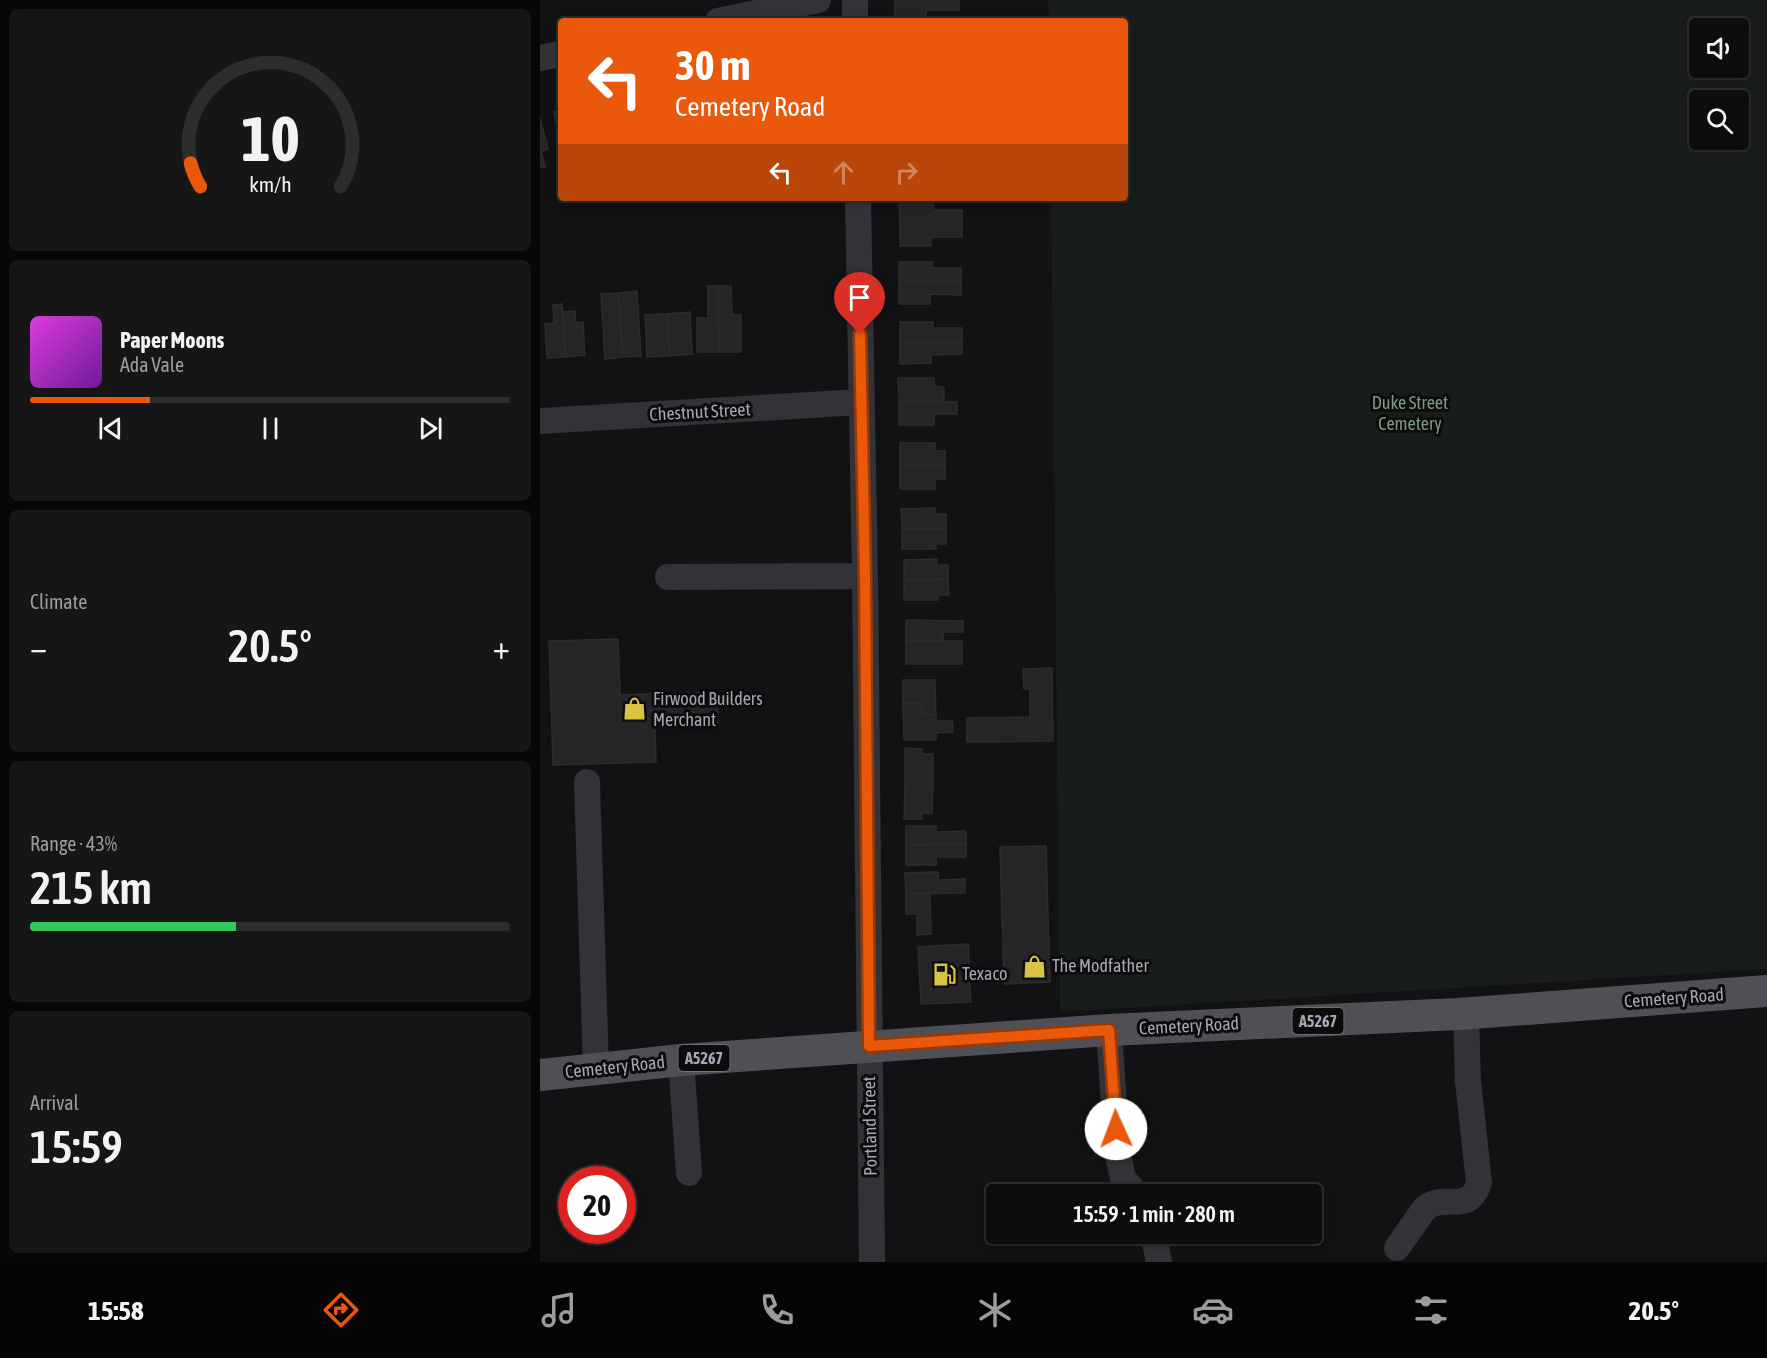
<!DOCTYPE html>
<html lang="en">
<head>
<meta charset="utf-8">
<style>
	:root { --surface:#0e0d0e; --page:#171617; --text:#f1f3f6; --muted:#9b9c9e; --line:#2e2d2e; --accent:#ea580c }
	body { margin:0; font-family:"Asap Condensed",sans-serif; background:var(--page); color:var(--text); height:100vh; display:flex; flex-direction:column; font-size:22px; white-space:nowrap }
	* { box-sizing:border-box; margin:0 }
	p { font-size:20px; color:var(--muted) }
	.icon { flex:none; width:33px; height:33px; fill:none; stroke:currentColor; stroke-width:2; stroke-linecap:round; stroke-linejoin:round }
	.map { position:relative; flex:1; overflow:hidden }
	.drawer { display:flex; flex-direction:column; gap:9px; padding:9px; background:#080708; width:540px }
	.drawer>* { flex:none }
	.guide { position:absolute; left:18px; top:18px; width:570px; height:183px; border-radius:6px; box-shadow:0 3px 9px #0003,0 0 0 2px var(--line); background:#ea580c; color:#fff; overflow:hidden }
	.fabs { position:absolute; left:1149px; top:18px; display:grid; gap:12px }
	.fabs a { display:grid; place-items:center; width:60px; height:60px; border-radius:6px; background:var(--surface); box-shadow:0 3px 9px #0003,0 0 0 2px var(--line); font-size:30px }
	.speed { position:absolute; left:18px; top:1166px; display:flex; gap:12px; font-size:30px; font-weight:700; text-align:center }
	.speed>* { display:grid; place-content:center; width:78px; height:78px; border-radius:50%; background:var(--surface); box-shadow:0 3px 9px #0003,0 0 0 2px var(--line); line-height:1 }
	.speed .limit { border:9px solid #d22; background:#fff; color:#111 }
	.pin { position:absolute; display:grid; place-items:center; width:51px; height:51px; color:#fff; margin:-62px -26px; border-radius:50% 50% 50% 0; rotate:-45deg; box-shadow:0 0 6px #0007 }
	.pin .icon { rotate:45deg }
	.me { position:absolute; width:66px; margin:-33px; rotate:358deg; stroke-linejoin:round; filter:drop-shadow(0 0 4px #0008) }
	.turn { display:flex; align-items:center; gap:21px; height:126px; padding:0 18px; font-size:27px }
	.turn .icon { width:78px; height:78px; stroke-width:2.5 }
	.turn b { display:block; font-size:42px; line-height:51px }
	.lanes { display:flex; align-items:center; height:57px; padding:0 18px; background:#0003; justify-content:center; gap:30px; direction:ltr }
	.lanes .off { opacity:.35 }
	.big { font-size:45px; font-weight:600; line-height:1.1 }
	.drawer .widget { flex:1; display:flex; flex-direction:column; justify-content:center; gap:9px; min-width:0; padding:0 21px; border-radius:9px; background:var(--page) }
	.drawer .dial { align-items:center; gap:0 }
	.dial svg { height:156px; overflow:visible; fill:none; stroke:var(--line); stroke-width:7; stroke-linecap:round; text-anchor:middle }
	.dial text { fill:var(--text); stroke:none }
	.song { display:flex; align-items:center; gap:18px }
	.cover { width:72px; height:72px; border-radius:9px; background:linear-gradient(135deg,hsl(300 70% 55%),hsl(280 70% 35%)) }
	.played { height:6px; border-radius:3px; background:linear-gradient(90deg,var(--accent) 25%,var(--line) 25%) }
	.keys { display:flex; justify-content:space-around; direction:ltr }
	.heat { display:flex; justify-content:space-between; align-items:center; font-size:33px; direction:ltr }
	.charge { height:9px; border-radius:4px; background:linear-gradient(90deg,#34c759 43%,var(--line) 0) }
	.trip { position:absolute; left:446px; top:1184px; width:336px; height:60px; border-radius:6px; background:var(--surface); box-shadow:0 3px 9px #0003,0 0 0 2px var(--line); font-weight:600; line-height:60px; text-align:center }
	.tabs { display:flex; height:96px; justify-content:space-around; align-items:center; background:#060506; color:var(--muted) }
	.tabs .icon { width:42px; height:42px }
	.tabs .current { color:var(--accent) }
	.tabs b { font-size:27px; color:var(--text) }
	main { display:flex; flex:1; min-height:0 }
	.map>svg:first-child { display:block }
</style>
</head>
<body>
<main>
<section class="drawer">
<div class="widget dial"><svg viewBox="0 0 100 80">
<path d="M14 69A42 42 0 1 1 86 69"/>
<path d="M14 69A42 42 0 0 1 9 57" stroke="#ea580c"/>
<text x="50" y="56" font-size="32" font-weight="700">10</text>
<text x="50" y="72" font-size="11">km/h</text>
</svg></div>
<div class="widget">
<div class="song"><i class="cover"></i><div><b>Paper Moons</b><p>Ada Vale</p></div></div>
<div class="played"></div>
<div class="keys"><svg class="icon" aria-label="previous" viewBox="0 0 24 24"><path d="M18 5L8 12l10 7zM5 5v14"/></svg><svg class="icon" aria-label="pause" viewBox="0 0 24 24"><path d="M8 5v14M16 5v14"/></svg><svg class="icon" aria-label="next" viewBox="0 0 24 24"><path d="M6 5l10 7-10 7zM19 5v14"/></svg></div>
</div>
<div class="widget"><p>Climate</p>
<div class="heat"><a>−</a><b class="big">20.5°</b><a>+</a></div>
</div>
<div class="widget"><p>Range · 43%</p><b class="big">215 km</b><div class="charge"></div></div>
<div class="widget"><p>Arrival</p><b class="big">15:59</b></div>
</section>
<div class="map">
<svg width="1227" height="1262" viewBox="0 0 1227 1262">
	<rect width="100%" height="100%" fill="#121113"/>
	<path fill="#181d1a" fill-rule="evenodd" d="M508 0H1227V969L520 1012 511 198H585V21H509ZM1160 28H1198V68H1160ZM1160 100H1198V140H1160Z"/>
	<path fill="#252426" stroke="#2c2c2e" stroke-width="1.5" d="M355 0H419V10H386V19H355Z
		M21 111V146L14 112Z
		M0 118 8 149 1 151 5 167 0 168Z
		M359 204H393V210H422V224H360Z
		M360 224H422V237H391V246H360Z
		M359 262H392V268H421V282H359Z
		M359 282H421V295L390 294V304H359Z
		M168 286H178L179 352H157V318H168Z
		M178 286H191L192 315H201V352H179Z
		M97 291 101 356 83 357 78 293Z
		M78 293 83 357 65 359 61 294Z
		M22 304 26 357 7 358 5 324 14 323 13 305Z
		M35 311 36 323 43 322 45 355 26 357 23 312Z
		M150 312 152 354 130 356 127 314Z
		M127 314 130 356 107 357 105 315Z
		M360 322H393V328H422V342H360Z
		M360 342H422V354L391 355V363L360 364Z
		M358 378H394V386L404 387V402H359Z
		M359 402H417V414H394V425H359Z
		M360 443H395V451H405V466H360Z
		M360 466H405V479H395V489H360Z
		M395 508V514H406V528L362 529 361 509Z
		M406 528V544H396V549H362V529Z
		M397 559V565H408V579L364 580V560Z
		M408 579 409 595H398V600H364V580Z
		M366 620 423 621V632H403V641H366Z
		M78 639 80 695 177 692 178 724 115 726 116 762 13 765 9 641Z
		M366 641H422V664H366Z
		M512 668 513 741 427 742V718L490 717V689H484L483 669Z
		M363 680H395L396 715H382V703H363Z
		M363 703H382V715H396V721H412L413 732 396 733V740H364Z
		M365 748 382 749V754H393V784H365Z
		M365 784H393L392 813H382V819H364Z
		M366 826H396V832L426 831V844L366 845Z
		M426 844V857H396L397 865H366V845Z
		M506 846 510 982 464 984 460 847Z
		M398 872V880L425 879V893L366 894 365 873Z
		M390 893 391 934 377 935V914H366V894Z
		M428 944 431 1002 381 1004 378 947Z"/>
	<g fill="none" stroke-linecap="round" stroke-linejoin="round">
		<path stroke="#333337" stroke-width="26" d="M315 0V21
			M178 21 278 0
			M0 58 21 54
			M318 198 325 576 332 1262
			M0 421 321 402
			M128 577 325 576
			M47 782 56 1069
			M569 1030 577 1151 583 1178 596 1194
			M141 1060 149 1173
			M613 1233 619 1262
			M857 1248 885 1208C906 1192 928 1216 939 1183L928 1081 926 1014"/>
		<path stroke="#4f4f56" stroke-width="32" d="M0 1075 141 1060 569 1030 918 1014 1227 991"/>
	</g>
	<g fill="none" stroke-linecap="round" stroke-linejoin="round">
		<defs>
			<path id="route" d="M320 334 325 576 329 1046 569 1030 576 1129"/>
		</defs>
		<use href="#route" stroke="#983908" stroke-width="15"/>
		<use href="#route" stroke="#ea580c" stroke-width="10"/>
	</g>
	<defs>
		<symbol id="shop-bare" viewBox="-9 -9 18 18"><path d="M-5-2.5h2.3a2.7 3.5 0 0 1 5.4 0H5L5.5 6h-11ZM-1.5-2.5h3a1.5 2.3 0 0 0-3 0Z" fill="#d9c343" stroke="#0d0c0d" stroke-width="2.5" paint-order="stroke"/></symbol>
		<symbol id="fuel-bare" viewBox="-9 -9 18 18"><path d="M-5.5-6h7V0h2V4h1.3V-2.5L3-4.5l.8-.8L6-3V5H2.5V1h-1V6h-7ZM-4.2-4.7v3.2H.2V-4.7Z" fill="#d9c343" stroke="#0d0c0d" stroke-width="2.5" paint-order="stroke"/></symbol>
	</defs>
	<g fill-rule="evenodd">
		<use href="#shop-bare" x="78" y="692" width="33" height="33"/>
		<use href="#shop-bare" x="478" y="950" width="33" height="33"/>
		<use href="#fuel-bare" x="388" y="958" width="33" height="33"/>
	</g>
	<g text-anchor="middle" stroke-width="6" stroke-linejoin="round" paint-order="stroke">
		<g fill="#0d0c0d" stroke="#777880" stroke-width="1.5">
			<rect x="752.5" y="1008" width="51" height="26" rx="4.5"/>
			<rect x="138.5" y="1045" width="51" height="26" rx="4.5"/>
		</g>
		<g font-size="16" font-weight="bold" fill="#a4a6b1">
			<text x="778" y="1027">A5267</text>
			<text x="164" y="1064">A5267</text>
		</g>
		<g font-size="18" fill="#7e9a85" stroke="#0d0c0d">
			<text x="870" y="409">Duke Street<tspan x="870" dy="21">Cemetery</tspan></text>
		</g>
		<g font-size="18" fill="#a4a6b1" stroke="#0d0c0d">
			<text transform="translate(160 412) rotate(-3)" y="6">Chestnut Street</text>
			<text transform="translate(1134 998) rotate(-4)" y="6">Cemetery Road</text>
			<text transform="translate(649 1026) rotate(-3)" y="6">Cemetery Road</text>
			<text transform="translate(75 1067) rotate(-6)" y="6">Cemetery Road</text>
			<text transform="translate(330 1126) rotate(-91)" y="6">Portland Street</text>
		</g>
		<g font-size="18" fill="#a4a6b1" stroke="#0d0c0d" text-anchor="start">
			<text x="113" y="705">Firwood Builders<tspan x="113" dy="21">Merchant</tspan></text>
			<text x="512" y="972">The Modfather</text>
			<text x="422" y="980">Texaco</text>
		</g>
	</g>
</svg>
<div class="fabs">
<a><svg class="icon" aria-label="sound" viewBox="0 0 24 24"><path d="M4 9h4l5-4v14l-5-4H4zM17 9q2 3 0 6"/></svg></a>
<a><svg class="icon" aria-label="search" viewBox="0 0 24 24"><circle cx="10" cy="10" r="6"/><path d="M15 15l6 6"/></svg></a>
</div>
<div class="speed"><div class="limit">20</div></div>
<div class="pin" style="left:320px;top:334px;background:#d93025"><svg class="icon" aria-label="arrive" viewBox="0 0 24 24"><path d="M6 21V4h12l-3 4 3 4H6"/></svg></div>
<svg class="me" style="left:576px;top:1129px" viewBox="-20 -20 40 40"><circle r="19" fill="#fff"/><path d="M0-13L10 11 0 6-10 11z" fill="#ea580c"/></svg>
<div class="trip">15:59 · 1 min · 280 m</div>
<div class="guide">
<div class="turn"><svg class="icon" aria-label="left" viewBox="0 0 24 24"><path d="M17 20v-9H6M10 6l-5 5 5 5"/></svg><div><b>30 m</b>Cemetery Road</div></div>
<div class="lanes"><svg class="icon" aria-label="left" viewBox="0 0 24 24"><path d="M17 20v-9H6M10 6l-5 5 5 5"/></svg><svg class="icon off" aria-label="ahead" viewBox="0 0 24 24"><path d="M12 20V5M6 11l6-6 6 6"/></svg><svg class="icon off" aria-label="right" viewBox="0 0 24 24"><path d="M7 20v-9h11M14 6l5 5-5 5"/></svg></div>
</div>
</div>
</main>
<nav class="tabs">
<b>15:58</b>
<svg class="icon current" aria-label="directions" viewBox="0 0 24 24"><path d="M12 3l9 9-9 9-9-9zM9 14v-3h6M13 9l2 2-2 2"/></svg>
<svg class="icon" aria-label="music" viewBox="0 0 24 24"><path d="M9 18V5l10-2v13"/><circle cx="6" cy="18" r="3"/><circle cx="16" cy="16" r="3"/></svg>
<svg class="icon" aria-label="phone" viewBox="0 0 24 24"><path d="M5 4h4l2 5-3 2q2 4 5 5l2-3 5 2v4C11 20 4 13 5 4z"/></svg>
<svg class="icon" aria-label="climate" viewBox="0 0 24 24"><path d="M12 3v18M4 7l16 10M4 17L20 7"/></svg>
<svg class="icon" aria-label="car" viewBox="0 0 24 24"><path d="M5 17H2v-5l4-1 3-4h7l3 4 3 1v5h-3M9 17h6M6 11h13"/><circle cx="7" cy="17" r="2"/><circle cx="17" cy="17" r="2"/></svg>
<svg class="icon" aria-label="filters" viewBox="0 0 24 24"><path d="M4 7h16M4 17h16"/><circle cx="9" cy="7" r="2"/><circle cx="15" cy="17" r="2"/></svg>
<b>20.5°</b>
</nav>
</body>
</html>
